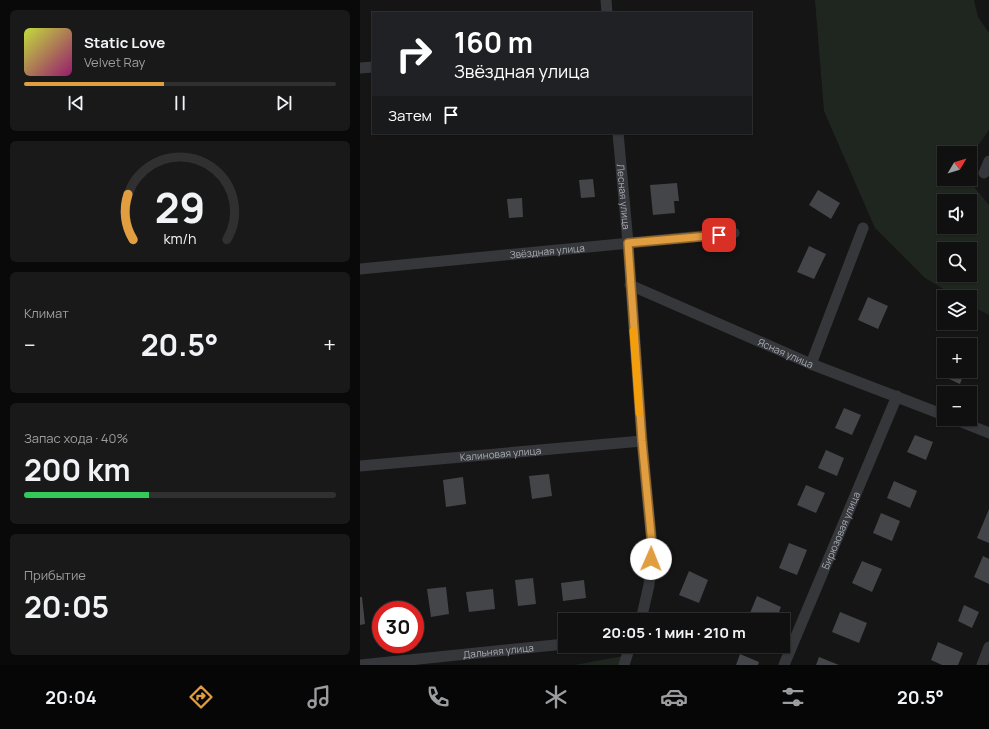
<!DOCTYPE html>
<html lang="ru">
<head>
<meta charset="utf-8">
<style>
	:root { --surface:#101010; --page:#191919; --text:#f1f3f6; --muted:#9c9d9f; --line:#303030; --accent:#e19e41 }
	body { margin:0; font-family:Manrope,sans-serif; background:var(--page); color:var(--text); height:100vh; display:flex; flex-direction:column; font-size:15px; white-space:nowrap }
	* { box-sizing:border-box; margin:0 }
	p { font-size:13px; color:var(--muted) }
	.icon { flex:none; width:22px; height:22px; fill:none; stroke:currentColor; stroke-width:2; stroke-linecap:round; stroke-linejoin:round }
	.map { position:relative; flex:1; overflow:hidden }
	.drawer { display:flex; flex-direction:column; gap:10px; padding:10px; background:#090909; width:360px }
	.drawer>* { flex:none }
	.top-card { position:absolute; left:12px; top:12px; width:380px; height:122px; border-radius:0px; box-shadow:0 1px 3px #0004,0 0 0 1px var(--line); background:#202124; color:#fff; overflow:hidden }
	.needle { width:26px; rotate:52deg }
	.fabs { position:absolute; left:577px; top:146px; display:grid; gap:8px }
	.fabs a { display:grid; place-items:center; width:40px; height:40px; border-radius:0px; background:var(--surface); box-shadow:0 1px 3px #0004,0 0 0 1px var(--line); font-size:20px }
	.speed { position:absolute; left:12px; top:601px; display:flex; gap:8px; font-size:20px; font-weight:700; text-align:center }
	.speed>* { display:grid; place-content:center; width:52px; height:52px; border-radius:50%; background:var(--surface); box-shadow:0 1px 3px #0004,0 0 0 1px var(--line); line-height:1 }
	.speed .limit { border:6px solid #d22; background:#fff; color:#111 }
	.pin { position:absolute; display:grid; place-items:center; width:34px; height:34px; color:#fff; margin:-17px; border-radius:8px; box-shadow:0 2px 6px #0006 }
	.me { position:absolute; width:44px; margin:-22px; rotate:1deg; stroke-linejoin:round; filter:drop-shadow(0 0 3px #0008) }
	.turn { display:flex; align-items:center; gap:14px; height:84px; padding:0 16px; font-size:18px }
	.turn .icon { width:52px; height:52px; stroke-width:2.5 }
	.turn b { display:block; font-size:28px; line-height:34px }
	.then { display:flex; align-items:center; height:38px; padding:0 16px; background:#0003; gap:8px; font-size:15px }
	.big { font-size:30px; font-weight:700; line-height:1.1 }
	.drawer .widget { flex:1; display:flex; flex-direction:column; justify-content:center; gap:6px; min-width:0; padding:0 14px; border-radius:6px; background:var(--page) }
	.drawer .dial { align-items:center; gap:0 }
	.dial svg { height:104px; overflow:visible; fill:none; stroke:var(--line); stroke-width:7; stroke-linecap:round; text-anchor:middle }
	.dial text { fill:var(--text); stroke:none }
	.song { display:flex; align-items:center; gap:12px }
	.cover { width:48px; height:48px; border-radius:6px; background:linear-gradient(135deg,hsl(70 70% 55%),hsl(320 70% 35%)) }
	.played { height:4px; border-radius:2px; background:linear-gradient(90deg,var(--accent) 45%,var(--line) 45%) }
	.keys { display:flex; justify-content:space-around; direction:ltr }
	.heat { display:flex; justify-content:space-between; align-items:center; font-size:22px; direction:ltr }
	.charge { height:6px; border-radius:3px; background:linear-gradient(90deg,#34c759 40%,var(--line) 0) }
	.trip { position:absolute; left:198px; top:613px; width:232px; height:40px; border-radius:0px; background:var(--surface); box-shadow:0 1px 3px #0004,0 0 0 1px var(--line); font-weight:700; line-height:40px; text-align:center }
	.menu { display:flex; height:64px; justify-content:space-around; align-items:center; background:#060606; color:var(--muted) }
	.menu .icon { width:28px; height:28px }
	.menu .selected { color:var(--accent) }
	.menu b { font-size:18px; color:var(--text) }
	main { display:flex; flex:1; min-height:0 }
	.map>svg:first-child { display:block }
</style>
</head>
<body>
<main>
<section class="drawer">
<div class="widget">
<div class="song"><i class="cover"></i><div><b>Static Love</b><p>Velvet Ray</p></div></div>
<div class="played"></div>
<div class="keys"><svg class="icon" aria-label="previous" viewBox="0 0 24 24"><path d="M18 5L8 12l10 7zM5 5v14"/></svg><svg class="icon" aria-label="pause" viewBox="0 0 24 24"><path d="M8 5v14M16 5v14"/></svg><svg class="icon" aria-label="next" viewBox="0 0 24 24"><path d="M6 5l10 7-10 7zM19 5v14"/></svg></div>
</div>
<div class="widget dial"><svg viewBox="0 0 100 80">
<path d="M14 69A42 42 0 1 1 86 69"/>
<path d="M14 69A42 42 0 0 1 10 34" stroke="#e19e41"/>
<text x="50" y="56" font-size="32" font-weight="700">29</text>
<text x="50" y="72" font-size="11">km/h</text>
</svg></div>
<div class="widget"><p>Климат</p>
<div class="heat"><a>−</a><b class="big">20.5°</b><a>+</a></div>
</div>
<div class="widget"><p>Запас хода · 40%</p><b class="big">200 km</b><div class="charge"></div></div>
<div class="widget"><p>Прибытие</p><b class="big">20:05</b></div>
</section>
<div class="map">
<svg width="629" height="665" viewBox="0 0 629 665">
	<rect width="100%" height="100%" fill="#151516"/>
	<path fill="#1f261f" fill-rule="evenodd" d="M455 0H614L618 17 629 33V130L617 147 610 162V153H584V179H610V172L615 188 629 205V315L610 305V297H597L565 278 515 228 464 111ZM584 201H610V227H584ZM584 249H610V275H584Z
		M263 656 260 665H215Z"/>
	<path fill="#444549" d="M233 179 235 197 221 198 219 180Z
		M317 183 319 201H314L315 213 293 215 290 185Z
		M458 190 480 203 471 219 449 205Z
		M162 198 163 217 149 218 147 199Z
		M449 246 466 254 454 279 437 272Z
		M508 297 528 306 518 329 498 320Z
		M584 360V371H605L600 384 578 374Z
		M484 408 501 415 492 435 475 428Z
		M555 435 573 442 566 460 547 452Z
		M466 450 484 458 477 476 458 468Z
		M189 474 192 496 172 499 169 476Z
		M103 477 106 504 86 507 83 480Z
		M534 481 557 491 550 508 527 498Z
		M446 485 465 493 456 513 437 505Z
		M629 509V543L617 538Z
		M521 513 540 521 532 541 513 533Z
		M429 543 447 550 437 575 419 568Z
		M623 556 629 559V584L614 577Z
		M502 561 522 569 512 592 492 583Z
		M329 571 348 580 339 603 319 595Z
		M173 578 176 604 158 606 155 580Z
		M224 580 226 598 203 601 201 583Z
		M86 587 89 614 71 617 67 589Z
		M133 589 135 609 109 612 106 592Z
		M397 596 421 607 416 620H406L390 613Z
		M0 597H2L5 624 0 625Z
		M604 605 619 612 612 628 598 621Z
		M480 612 507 623 499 643 472 632Z
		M578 642 603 653 598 665H582L571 660Z
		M380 654 399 662 398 665H376Z
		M459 657 479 665H456Z"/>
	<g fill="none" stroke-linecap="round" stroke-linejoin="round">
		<g stroke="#36373b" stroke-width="11">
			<path d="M246 0 247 13"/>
			<path d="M0 68 13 67"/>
			<path id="s1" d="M258 133 268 243 282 441 292 545 289 585 281 620"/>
			<path d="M624 173 629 161"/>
			<path id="s2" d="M0 269 374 233"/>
			<path id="s3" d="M270 285 451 364 584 415"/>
			<path d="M451 364 503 228"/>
			<path d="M594 419 629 433"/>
			<path id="s4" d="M0 466 282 441"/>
			<path id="s5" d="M0 665 205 644"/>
			<path d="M264 665 270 646"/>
			<path id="s6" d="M424 665 537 396"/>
			<path d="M622 665 629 647"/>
		</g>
	</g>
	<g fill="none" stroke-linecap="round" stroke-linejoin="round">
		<defs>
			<path id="route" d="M291 559 292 545 282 441 268 243 359 235"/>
		</defs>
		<use href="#route" stroke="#92672a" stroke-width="10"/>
		<use href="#route" stroke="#e19e41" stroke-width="7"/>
		<path stroke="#f59e0b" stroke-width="7" d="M273 331 279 413"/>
	</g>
	<g text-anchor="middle" stroke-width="4" stroke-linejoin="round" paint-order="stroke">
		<g font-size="10" fill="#a7adb5" stroke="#101011">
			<text dy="4" stroke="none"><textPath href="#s1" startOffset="64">Лесная улица</textPath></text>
			<text dy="4" stroke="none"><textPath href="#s2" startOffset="188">Звёздная улица</textPath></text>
			<text dy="4" stroke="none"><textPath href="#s3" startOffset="170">Ясная улица</textPath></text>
			<text dy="4" stroke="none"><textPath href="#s4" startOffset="141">Калиновая улица</textPath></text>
			<text dy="4" stroke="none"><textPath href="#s6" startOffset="146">Бирюзовая улица</textPath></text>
			<text dy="4" stroke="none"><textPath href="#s5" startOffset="139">Дальняя улица</textPath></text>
		</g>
	</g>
</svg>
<div class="fabs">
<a><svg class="needle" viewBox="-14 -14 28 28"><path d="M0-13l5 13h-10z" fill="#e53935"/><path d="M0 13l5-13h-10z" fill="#9c9d9f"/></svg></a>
<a><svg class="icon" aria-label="sound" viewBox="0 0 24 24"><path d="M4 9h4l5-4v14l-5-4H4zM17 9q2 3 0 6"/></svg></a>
<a><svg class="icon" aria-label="search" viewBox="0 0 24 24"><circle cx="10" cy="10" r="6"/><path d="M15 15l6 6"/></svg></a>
<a><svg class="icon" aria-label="layers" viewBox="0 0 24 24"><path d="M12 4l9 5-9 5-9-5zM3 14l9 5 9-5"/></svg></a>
<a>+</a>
<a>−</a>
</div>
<div class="speed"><div class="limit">30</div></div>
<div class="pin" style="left:359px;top:235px;background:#d93025"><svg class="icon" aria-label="arrive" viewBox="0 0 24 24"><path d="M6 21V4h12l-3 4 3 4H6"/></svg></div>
<svg class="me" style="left:291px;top:559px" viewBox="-20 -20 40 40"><circle r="19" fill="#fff"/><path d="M0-13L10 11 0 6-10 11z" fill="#e19e41"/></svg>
<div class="trip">20:05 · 1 мин · 210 m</div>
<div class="top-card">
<div class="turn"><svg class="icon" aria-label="right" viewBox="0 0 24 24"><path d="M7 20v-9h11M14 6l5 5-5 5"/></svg><div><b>160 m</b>Звёздная улица</div></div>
<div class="then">Затем<svg class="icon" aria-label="arrive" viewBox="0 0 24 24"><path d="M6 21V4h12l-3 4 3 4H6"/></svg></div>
</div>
</div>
</main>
<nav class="menu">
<b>20:04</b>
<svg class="icon selected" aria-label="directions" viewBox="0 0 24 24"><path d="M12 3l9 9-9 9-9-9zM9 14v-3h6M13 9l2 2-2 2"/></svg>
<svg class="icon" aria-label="music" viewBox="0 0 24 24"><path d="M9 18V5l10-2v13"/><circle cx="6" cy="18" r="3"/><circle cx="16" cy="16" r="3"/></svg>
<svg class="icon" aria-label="phone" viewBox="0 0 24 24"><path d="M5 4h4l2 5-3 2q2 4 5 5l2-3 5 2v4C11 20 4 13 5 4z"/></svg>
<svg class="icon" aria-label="climate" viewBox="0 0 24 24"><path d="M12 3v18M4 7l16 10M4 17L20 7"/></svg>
<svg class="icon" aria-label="car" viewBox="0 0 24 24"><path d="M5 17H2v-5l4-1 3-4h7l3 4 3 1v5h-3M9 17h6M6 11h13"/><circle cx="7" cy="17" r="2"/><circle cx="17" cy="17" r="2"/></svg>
<svg class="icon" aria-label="filters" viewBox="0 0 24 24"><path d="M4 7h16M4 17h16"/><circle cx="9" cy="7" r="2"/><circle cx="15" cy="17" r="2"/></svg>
<b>20.5°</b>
</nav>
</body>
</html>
